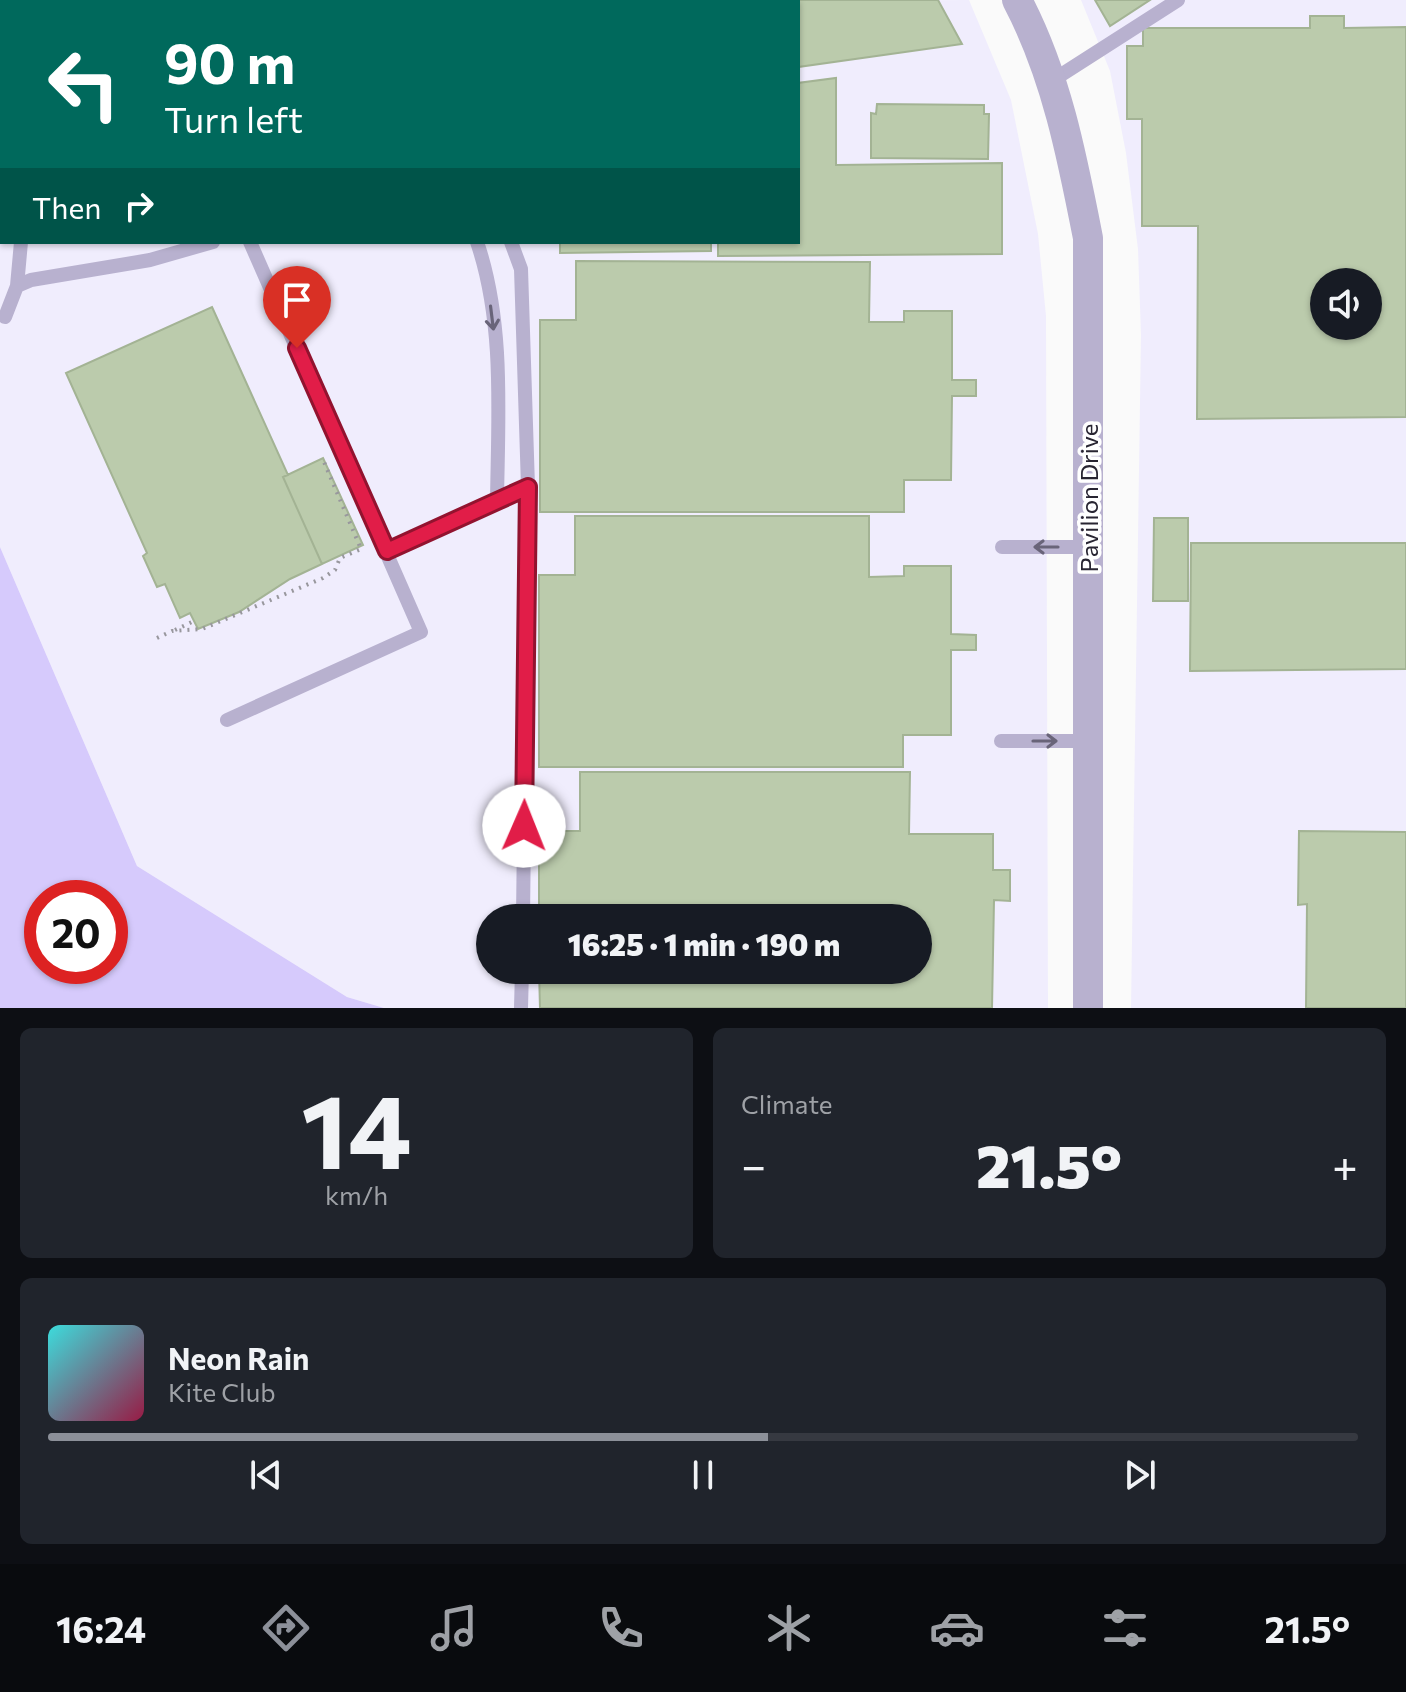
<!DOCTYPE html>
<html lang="en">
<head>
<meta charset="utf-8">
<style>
	:root { --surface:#171b24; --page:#20242c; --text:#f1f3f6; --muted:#9ea1a6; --line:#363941; --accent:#8c9099 }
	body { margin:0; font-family:Commissioner,sans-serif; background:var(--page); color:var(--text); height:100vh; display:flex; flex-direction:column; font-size:30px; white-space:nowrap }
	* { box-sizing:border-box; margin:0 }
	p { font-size:26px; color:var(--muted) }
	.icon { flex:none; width:44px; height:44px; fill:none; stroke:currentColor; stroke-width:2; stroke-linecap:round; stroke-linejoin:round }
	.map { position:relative; height:1008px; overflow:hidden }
	.drawer { display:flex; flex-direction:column; gap:20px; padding:20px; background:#0d0f14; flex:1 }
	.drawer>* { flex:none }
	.banner { position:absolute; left:0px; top:0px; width:800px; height:244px; box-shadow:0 2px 6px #0004; background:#00695c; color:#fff; overflow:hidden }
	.tools { position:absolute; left:1310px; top:268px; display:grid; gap:16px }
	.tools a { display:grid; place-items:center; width:72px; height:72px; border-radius:50%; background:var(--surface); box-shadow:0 2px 6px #0004; font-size:40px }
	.speed { position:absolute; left:24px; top:880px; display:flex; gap:16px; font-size:40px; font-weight:700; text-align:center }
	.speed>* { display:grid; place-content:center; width:104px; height:104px; border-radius:50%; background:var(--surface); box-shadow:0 2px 6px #0004; line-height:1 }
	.speed .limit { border:12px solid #d22; background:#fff; color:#111 }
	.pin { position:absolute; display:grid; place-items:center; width:68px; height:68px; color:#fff; margin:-82px -34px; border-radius:50% 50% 50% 0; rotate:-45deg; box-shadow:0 0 8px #0007 }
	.pin .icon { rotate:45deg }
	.me { position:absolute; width:88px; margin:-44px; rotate:1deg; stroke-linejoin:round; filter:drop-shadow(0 0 6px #0008) }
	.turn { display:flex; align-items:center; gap:28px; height:168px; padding:0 32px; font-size:36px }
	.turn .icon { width:104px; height:104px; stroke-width:2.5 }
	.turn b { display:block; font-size:56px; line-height:68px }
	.then { display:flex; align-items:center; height:76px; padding:0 32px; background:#0003; gap:16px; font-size:30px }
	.big { font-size:60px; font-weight:800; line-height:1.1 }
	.drawer .card { flex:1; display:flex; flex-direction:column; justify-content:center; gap:12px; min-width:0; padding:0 28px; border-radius:12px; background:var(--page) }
	.drawer .dial { align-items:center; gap:0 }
	.dial b { font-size:104px; line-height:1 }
	.song { display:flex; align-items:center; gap:24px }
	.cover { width:96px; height:96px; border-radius:12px; background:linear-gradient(135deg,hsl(180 70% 55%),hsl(340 70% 35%)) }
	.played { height:8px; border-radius:4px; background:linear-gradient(90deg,var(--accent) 55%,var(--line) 55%) }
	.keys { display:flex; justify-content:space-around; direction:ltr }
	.heat { display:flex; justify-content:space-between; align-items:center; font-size:44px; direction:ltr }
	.drawer .tiles { flex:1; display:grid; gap:20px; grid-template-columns:1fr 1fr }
	.card:last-child { grid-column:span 2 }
	.trip { position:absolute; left:476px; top:904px; width:456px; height:80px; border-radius:40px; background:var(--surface); box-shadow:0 2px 6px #0004; font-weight:800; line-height:80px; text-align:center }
	.tabs { display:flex; height:128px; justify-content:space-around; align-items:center; background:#090b0e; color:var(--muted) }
	.tabs .icon { width:56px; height:56px }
	.tabs .on { color:var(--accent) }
	.tabs b { font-size:36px; color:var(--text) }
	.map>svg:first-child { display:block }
</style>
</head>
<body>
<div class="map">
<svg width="1406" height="1008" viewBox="0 0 1406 1008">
	<rect width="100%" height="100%" fill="#fafafa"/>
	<path fill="#f0edfd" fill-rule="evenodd" d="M0 0 381 2H2V242H798V2H545L969 0 1011 100 1038 234 1046 316 1048 1008H384L347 997 137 866 0 547ZM490 918H918V970H490Z
		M1081 0H1406V1008H1131L1141 335 1138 249 1126 153 1110 71ZM1324 282H1368V326H1324Z"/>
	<path fill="#d6cafc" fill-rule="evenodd" d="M0 547 137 866 347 997 384 1008H0ZM42 898H110V966H42Z"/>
	<path fill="#bbcbac" stroke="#a3b394" stroke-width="2" fill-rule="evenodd" d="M617 0H712V2H614Z
		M725 0H938L962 44 798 67V2Z
		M1095 0H1150L1110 26Z
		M1310 16H1344V28L1406 27V417L1197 419 1198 226H1142V119H1127V46H1143V28H1310ZM1324 282H1368V326H1324Z
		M836 78V165L1002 163V254L718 256V242H798V83Z
		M877 104 984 105V114H989L988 159 871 158V113L876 114Z
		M560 242H711V251L560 253Z
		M576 261 870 262 869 322H904V311H952V380H976V396H952L951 480H904V512H540V320H576Z
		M212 307 288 475 283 477 322 564 290 579 239 612 198 629 190 613 180 618 165 584 157 587 143 556 147 553 66 373Z
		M323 458 363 545 322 564 283 477Z
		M575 516H869V577L904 576V566H951V634L976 635V650H951V735H903V767H539V575H575Z
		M1154 518H1188V601H1153Z
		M1191 543H1406V669L1190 671Z
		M580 772H910L909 834H993V870H1010V901L994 900 992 1008H540L539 970H918V918H539V831H580Z
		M1299 831 1406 832V1008H1306L1307 904 1298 905Z"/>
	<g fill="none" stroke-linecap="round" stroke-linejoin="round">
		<path stroke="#98979d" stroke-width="4" stroke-dasharray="2 6" stroke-linecap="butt" d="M175 630 194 621
			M157 638 172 631 202 629 323 578 335 570 340 558 361 549 324 462"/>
		<path stroke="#b8b1cf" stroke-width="14" d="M27 2V0
			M154 2 155 0
			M1050 82 1178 0
			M477 242C505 324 498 417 497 502
			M511 242 521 269 528 487 523 918
			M17 286 31 280 150 260 213 242
			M5 317 17 286 21 242
			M1002 547H1089
			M387 551 528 487
			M227 720 421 632 250 242
			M1001 741H1089
			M521 1008 522 970"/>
		<path stroke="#b8b1cf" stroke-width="30" d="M1017 0C1056 74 1072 156 1088 238V1008
			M479 2 483 0"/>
	</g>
	<defs><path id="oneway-shaft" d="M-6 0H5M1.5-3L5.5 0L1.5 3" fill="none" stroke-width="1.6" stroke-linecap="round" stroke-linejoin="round" transform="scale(2)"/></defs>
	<g stroke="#696479">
		<use href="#oneway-shaft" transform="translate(492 318) rotate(83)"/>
		<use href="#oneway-shaft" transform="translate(1046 547) rotate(-180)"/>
		<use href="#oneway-shaft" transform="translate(1045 741)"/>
	</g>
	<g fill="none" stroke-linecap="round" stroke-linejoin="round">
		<defs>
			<path id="route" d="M297 348 387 551 528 487 524 826"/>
		</defs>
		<use href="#route" stroke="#92132f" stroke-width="20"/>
		<use href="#route" stroke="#e11d48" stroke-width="14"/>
	</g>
	<g text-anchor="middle" stroke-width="7" stroke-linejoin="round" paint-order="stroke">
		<g font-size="24" fill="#282532" stroke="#fff">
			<text transform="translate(1090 498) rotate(-90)" y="8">Pavilion Drive</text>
		</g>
	</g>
</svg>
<div class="tools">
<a><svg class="icon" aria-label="sound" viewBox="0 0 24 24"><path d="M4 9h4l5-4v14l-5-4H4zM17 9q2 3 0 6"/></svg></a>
</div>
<div class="speed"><div class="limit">20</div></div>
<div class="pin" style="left:297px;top:348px;background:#d93025"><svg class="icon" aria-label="arrive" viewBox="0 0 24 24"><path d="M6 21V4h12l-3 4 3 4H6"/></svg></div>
<svg class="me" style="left:524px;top:826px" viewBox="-20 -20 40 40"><circle r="19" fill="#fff"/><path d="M0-13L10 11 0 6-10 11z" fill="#e11d48"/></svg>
<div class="trip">16:25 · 1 min · 190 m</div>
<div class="banner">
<div class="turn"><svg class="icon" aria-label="left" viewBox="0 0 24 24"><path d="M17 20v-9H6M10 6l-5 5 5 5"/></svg><div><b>90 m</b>Turn left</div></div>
<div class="then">Then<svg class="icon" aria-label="right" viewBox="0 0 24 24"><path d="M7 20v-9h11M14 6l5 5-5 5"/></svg></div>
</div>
</div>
<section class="drawer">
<div class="tiles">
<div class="card dial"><b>14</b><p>km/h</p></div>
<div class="card"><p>Climate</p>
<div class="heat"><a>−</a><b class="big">21.5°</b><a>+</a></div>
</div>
<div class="card">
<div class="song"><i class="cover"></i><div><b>Neon Rain</b><p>Kite Club</p></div></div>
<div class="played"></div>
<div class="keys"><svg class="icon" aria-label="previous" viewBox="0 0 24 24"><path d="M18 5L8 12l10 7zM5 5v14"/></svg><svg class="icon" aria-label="pause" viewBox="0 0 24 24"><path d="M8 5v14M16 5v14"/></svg><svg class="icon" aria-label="next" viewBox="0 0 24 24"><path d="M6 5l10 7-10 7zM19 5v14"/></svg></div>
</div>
</div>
</section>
<nav class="tabs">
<b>16:24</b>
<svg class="icon on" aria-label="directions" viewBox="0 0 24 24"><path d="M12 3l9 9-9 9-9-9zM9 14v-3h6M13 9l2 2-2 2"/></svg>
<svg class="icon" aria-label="music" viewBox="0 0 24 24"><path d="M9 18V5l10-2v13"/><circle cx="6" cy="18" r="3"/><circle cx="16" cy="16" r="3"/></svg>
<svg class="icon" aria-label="phone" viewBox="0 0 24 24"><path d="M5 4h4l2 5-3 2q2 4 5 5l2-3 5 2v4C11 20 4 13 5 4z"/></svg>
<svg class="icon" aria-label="climate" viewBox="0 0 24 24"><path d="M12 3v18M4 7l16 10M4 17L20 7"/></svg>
<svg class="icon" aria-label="car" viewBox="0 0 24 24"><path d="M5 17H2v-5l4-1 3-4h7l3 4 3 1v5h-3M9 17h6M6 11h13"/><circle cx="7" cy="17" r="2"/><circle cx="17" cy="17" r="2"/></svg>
<svg class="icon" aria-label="filters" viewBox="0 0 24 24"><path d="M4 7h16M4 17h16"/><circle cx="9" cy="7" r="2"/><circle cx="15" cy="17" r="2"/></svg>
<b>21.5°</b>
</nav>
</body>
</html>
